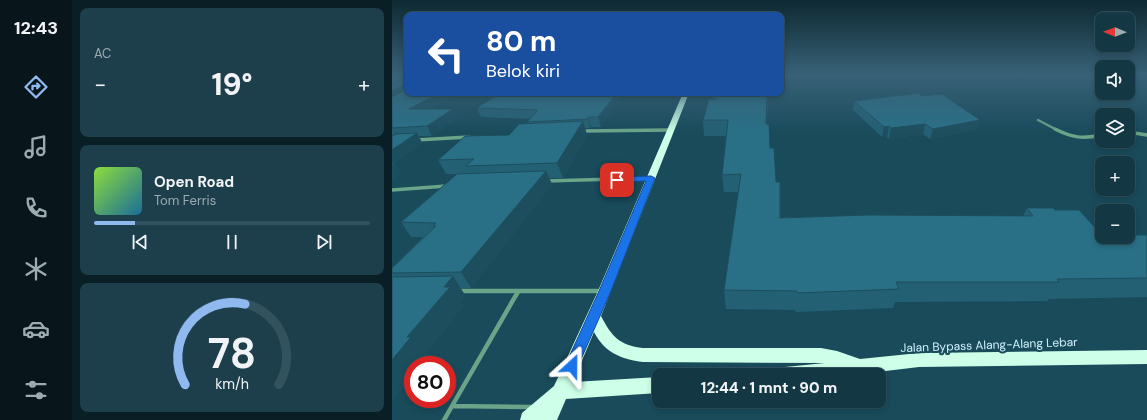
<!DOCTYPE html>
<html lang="id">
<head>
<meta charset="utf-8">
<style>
	:root { --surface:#133844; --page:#1c3f4b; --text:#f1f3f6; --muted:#9dacb2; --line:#32525d; --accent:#90b9f0 }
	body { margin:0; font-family:"DM Sans",sans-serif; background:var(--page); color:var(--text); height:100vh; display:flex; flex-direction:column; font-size:15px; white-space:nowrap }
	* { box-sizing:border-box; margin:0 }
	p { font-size:13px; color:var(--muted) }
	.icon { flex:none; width:22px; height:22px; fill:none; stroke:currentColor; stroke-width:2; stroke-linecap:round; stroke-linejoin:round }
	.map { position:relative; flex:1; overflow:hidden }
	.drawer { display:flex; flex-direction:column; gap:8px; padding:8px; background:#0a1f25; width:320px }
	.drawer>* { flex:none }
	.guide { position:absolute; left:12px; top:12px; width:380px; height:84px; border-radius:8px; box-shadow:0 2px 6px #0003,0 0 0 1px var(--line); background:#1a4fa0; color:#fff; overflow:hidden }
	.needle { width:26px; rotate:271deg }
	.tools { position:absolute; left:703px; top:12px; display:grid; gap:8px }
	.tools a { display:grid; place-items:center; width:40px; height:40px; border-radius:8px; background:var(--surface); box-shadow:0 2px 6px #0003,0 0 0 1px var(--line); font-size:20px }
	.speed { position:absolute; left:12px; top:356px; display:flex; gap:8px; font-size:20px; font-weight:700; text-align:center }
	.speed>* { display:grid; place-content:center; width:52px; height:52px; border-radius:50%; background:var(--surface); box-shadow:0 2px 6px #0003,0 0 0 1px var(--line); line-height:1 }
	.speed .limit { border:6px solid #d22; background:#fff; color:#111 }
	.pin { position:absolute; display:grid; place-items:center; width:34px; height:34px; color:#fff; margin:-17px; border-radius:8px; box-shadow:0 2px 6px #0006 }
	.me { position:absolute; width:44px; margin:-22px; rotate:24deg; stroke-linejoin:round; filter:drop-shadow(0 0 3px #0008) }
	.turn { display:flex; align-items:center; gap:14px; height:84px; padding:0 16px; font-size:18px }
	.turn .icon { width:52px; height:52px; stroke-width:2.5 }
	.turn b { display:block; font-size:28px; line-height:34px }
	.big { font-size:30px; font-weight:800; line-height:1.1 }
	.drawer .card { flex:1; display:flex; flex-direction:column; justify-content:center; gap:6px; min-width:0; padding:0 14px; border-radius:8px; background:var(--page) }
	.drawer .dial { align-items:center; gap:0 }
	.dial svg { height:104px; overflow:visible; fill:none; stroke:var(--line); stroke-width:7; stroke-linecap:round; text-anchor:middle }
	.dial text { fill:var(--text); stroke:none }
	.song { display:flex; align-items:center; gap:12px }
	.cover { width:48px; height:48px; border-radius:6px; background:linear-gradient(135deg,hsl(90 70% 55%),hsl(200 70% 35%)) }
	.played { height:4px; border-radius:2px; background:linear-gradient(90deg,var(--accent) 15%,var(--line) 15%) }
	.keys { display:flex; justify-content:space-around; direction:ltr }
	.heat { display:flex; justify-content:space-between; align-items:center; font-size:22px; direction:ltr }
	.trip { position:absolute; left:260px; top:368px; width:234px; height:40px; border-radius:8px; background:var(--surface); box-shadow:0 2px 6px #0003,0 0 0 1px var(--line); font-weight:800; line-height:40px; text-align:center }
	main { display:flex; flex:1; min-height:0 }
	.menu { display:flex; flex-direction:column; width:72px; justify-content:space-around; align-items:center; background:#08161b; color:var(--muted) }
	.menu .icon { width:28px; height:28px }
	.menu .active { color:var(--accent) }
	.menu b { font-size:18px; color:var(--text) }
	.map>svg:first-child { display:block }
</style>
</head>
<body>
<main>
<nav class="menu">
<b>12:43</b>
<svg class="icon active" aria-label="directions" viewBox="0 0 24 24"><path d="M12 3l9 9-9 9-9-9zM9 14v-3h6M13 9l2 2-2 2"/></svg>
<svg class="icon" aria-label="music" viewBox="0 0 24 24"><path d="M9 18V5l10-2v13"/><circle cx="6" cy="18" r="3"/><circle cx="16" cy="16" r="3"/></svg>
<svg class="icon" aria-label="phone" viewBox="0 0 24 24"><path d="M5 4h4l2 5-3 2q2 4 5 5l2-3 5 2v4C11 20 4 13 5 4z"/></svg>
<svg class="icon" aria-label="climate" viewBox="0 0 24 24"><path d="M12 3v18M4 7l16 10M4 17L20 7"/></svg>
<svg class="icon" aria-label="car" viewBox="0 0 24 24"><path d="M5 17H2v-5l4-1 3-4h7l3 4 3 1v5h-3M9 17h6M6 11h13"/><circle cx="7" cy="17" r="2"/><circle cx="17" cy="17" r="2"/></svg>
<svg class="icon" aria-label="filters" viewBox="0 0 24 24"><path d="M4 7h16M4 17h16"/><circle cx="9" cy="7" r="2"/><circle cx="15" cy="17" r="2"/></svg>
</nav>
<section class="drawer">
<div class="card"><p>AC</p>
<div class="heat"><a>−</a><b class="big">19°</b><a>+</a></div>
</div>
<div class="card">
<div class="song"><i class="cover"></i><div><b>Open Road</b><p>Tom Ferris</p></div></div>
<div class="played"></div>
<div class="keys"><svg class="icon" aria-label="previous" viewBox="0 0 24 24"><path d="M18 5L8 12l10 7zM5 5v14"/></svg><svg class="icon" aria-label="pause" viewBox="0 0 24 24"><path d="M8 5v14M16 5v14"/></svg><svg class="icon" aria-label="next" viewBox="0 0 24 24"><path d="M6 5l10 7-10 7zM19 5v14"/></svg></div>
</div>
<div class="card dial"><svg viewBox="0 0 100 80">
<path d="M14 69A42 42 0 1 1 86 69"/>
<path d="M14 69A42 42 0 0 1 60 7" stroke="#90b9f0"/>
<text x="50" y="56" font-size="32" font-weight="700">78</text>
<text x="50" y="72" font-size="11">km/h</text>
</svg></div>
</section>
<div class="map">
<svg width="755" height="420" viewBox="0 0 755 420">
	<rect width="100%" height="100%" fill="#194b5b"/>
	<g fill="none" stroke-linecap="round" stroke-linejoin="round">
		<path stroke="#6aa589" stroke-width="3.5" d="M124 296 127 291"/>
		<path stroke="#6aa589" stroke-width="4.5" d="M124 295 60 406 139 407
			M52 420 60 406"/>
		<path stroke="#6aa589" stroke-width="2.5" d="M646 120 665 130"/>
		<path stroke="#6aa589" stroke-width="3.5" d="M663 129C681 138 690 139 710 135
			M189 131 279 130
			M736 132 755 135
			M24 140 77 137
			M154 181 259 178
			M0 190 55 186"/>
		<path stroke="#6aa589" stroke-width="4.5" d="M66 291H210"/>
		<path fill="#ceffe8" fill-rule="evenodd" d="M291 93H297L209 316C220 337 227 345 251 348H429L445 351 468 359 527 353 755 350V364L527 367 460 375H385L387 370 393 367 433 363 251 362C229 359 213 353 202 332L181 382 267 377V393L174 399 165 420H128L130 413 162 386 206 291Z"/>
	</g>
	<path fill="#236074" d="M0 74 15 93H67L38 109H61L65 118 40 136H27L30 143 2 163 9 173 0 180Z
		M108 93H233L209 127H199L198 128H193L195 135 171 178H157L160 184 79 288H68L73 295 68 302 71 306 33 354 36 356 29 365H21L0 402V268L31 237H19L9 222 76 174H54L46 160 117 135 136 124 135 122 138 119 89 117 85 108Z
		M320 93H376L375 124 388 218 631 216 635 208 663 210 710 237 755 235V297L657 299 655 301 503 302 501 308 404 312 403 310 334 309 332 290 346 192H332L330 175 335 136H312L311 120 322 99Z
		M462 101 588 120 584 130 538 139 531 134 497 139 495 137H490L461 110Z"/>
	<path fill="#1d4e5e" d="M15 83V93L0 102V91Z
		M47 93H67L22 118 17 109Z
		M225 93H233L209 127 206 117Z
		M375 93H376L374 139V124Z
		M61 109 65 118 40 136 35 126Z
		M196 117 199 127 198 128 196 119Z
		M588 120 584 130 538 139 541 129Z
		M191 121 195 135 171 178 165 163Z
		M533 124 531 134 497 139 499 128Z
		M497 126 495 137H490L492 127Z
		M25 133 30 143 0 164V150Z
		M3 163 9 173 0 180V165Z
		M154 171 160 184 79 288 69 272Z
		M61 276 73 295 68 302 71 306 33 354 36 356 29 365H21V375L0 402V360L15 337 52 287Z"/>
	<path fill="#297087" stroke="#1d4e5e" d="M0 74H15V83L0 91Z
		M15 89V93H47L17 109H61L35 126 0 128V97Z
		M108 93H225L206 117H196V119L135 122 146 110 85 108Z
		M323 93H375L374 124H377L378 148H382L384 182H388V218L477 215 641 216 635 208H661L663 210H687L710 235V237H736V235H755V278L665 279 667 282H504L507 289 405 293V291L332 290 349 174 330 175 336 120H311L317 99H325Z
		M527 93 530 96 550 94 588 120 541 129 533 124 499 128 497 126 492 127 462 101Z
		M191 121 165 163 73 166 82 159 46 160 73 136 117 135 127 124Z
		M25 133 0 150V136L4 134Z
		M154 171 69 272 0 273V268L44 226H41L44 223 9 222 65 174Z
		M61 276 52 287H58L15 337H19L0 360V277Z"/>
	<linearGradient id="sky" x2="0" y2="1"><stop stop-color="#0e2932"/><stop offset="0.56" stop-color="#386177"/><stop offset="1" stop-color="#386177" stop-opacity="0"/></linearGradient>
	<rect width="755" height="133" fill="url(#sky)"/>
	<path fill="#1a73e8" stroke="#114b97" d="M259 176 263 178 219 291 186 366 184 370 180 372 175 370 173 366 207 291 254 181 225 182 221 180 225 177Z"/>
	<g text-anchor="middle" stroke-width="4" stroke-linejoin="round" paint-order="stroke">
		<g font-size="12" fill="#cff1fd" stroke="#194b5b">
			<text transform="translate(597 345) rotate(-2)" y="4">Jalan Bypass Alang-Alang Lebar</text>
		</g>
	</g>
</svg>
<div class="tools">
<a><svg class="needle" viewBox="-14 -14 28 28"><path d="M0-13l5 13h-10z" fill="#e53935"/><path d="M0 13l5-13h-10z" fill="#9dacb2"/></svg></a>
<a><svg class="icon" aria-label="sound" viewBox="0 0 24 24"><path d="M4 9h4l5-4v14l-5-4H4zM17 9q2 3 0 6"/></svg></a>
<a><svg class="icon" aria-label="layers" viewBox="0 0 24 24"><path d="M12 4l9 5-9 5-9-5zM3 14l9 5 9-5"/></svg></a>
<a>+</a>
<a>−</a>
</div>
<div class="speed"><div class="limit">80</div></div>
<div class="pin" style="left:225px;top:180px;background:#d93025"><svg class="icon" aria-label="arrive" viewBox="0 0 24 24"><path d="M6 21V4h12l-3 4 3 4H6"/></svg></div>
<svg class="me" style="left:180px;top:366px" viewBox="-20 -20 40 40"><path d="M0-17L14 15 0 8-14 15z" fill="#1a73e8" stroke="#fff" stroke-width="4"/></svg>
<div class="trip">12:44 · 1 mnt · 90 m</div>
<div class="guide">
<div class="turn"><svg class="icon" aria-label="left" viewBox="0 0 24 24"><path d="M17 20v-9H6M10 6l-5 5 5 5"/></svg><div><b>80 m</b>Belok kiri</div></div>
</div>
</div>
</main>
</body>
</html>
